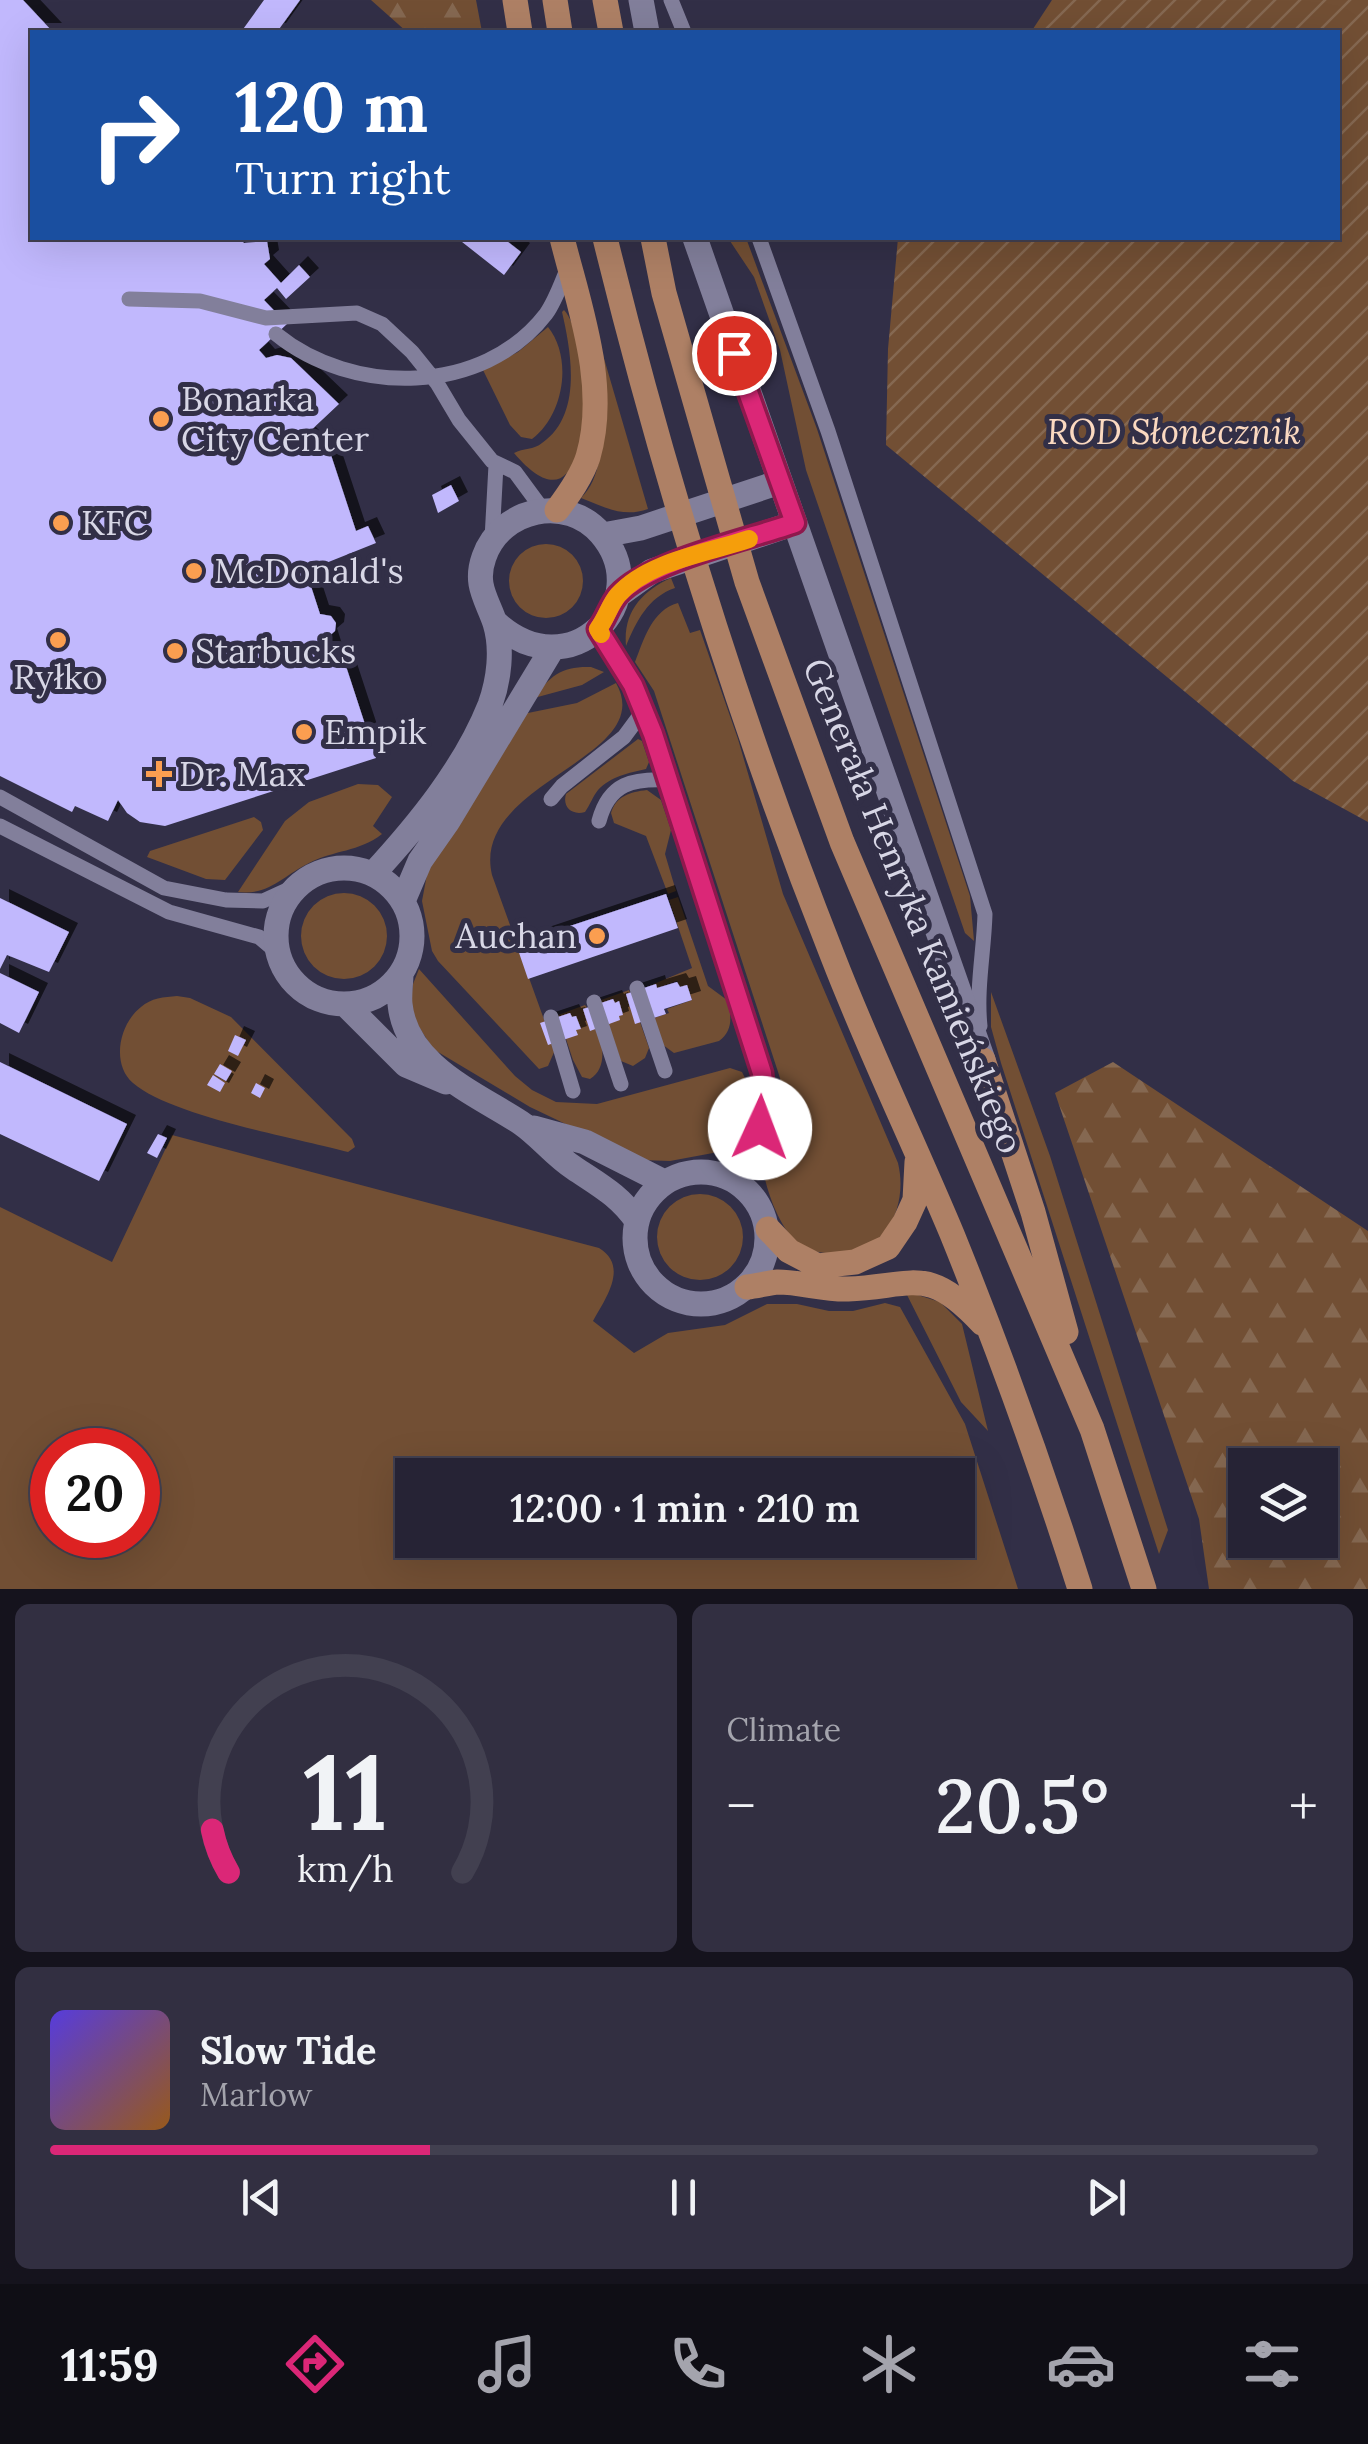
<!DOCTYPE html>
<html lang="en">
<head>
<meta charset="utf-8">
<style>
	:root { --surface:#262335; --page:#322f41; --text:#f1f3f6; --muted:#a4a4ad; --line:#424050; --accent:#db2777 }
	body { margin:0; font-family:Lora,serif; background:var(--page); color:var(--text); height:100vh; display:flex; flex-direction:column; font-size:38px; white-space:nowrap }
	* { box-sizing:border-box; margin:0 }
	p { font-size:32px; color:var(--muted) }
	.icon { flex:none; width:55px; height:55px; fill:none; stroke:currentColor; stroke-width:2; stroke-linecap:round; stroke-linejoin:round }
	.map { position:relative; height:1589px; overflow:hidden }
	.drawer { display:flex; flex-direction:column; gap:15px; padding:15px; background:#15131d; flex:1 }
	.drawer>* { flex:none }
	.guide { position:absolute; left:30px; top:30px; width:1310px; height:210px; border-radius:0px; box-shadow:0 10px 40px #0002,0 0 0 2px var(--line); background:#1a4fa0; color:#fff; overflow:hidden }
	.controls { position:absolute; left:1228px; top:1448px; display:grid; gap:20px }
	.controls a { display:grid; place-items:center; width:110px; height:110px; border-radius:0px; background:var(--surface); box-shadow:0 10px 40px #0002,0 0 0 2px var(--line); font-size:50px }
	.speed { position:absolute; left:30px; top:1428px; display:flex; gap:20px; font-size:50px; font-weight:700; text-align:center }
	.speed>* { display:grid; place-content:center; width:130px; height:130px; border-radius:50%; background:var(--surface); box-shadow:0 10px 40px #0002,0 0 0 2px var(--line); line-height:1 }
	.speed .limit { border:15px solid #d22; background:#fff; color:#111 }
	.pin { position:absolute; display:grid; place-items:center; width:85px; height:85px; color:#fff; margin:-42px; border:5px solid #fff; border-radius:50%; box-shadow:0 2px 10px #0007 }
	.me { position:absolute; width:110px; margin:-55px; rotate:2deg; stroke-linejoin:round; filter:drop-shadow(0 0 8px #0008) }
	.turn { display:flex; align-items:center; gap:35px; height:210px; padding:0 40px; font-size:45px }
	.turn .icon { width:130px; height:130px; stroke-width:2.5 }
	.turn b { display:block; font-size:70px; line-height:85px }
	.big { font-size:75px; font-weight:600; line-height:1.1 }
	.drawer .card { flex:1; display:flex; flex-direction:column; justify-content:center; gap:15px; min-width:0; padding:0 35px; border-radius:15px; background:var(--page) }
	.drawer .dial { align-items:center; gap:0 }
	.dial svg { height:260px; overflow:visible; fill:none; stroke:var(--line); stroke-width:7; stroke-linecap:round; text-anchor:middle }
	.dial text { fill:var(--text); stroke:none }
	.song { display:flex; align-items:center; gap:30px }
	.cover { width:120px; height:120px; border-radius:15px; background:linear-gradient(135deg,hsl(250 70% 55%),hsl(30 70% 35%)) }
	.played { height:10px; border-radius:5px; background:linear-gradient(90deg,var(--accent) 30%,var(--line) 30%) }
	.keys { display:flex; justify-content:space-around; direction:ltr }
	.heat { display:flex; justify-content:space-between; align-items:center; font-size:55px; direction:ltr }
	.drawer .tiles { flex:1; display:grid; gap:15px; grid-template-columns:1fr 1fr }
	.card:last-child { grid-column:span 2 }
	.trip { position:absolute; left:395px; top:1458px; width:580px; height:100px; border-radius:0px; background:var(--surface); box-shadow:0 10px 40px #0002,0 0 0 2px var(--line); font-weight:600; line-height:100px; text-align:center }
	.tab-bar { display:flex; height:160px; justify-content:space-around; align-items:center; background:#0f0e15; color:var(--muted) }
	.tab-bar .icon { width:70px; height:70px }
	.tab-bar .current { color:var(--accent) }
	.tab-bar b { font-size:45px; color:var(--text) }
	.map>svg:first-child { display:block }
</style>
</head>
<body>
<div class="map">
<svg width="1368" height="1589" viewBox="0 0 1368 1589">
	<defs>
		<pattern id="forest-firs" width="22" height="20" patternUnits="userSpaceOnUse" patternTransform="scale(2.5)"><rect width="22" height="20" fill="#724f34"/><path d="M5 1l3.5 6h-7zM16 11l3.5 6h-7z" fill="#856851"/></pattern>
		<pattern id="garden-furrows" width="10" height="10" patternUnits="userSpaceOnUse" patternTransform="scale(2.5)"><rect width="10" height="10" fill="#724f34"/><path d="M-1 1l2-2M0 10L10 0M9 11l2-2" fill="none" stroke="#856851"/></pattern>
		<filter id="shadow"><feDropShadow dx="9" dy="-9" stdDeviation="0" flood-color="#0009"/></filter>
	</defs>
	<rect width="100%" height="100%" fill="#322f47"/>
	<path fill="#724f34" fill-rule="evenodd" d="M728 238H746L817 429 970 896 974 941 965 933 806 470 780 350 754 277Z
		M564 310C593 339 599 554 514 453 523 448 534 450 542 443 583 415 571 351 562 312Z
		M548 327C573 358 564 415 532 439L521 437 510 425 483 370 518 352Z
		M603 355 648 509C623 518 604 507 581 498 611 471 602 394 603 355Z
		M509 581a37 37 0 1 1 74 0a37 37 0 1 1-74 0Z
		M671 578 675 588C648 597 636 622 626 646 623 612 642 591 671 578Z
		M678 603 690 633 700 630 738 739 783 894 898 1163C908 1204 888 1251 842 1253 825 1254 812 1253 798 1243 782 1230 771 1202 766 1183 760 1162 772 1142 778 1123 782 1109 782 1093 780 1078L654 691 635 662C644 639 652 610 678 603Z
		M591 667 604 672 582 685 534 698C550 675 563 666 591 667Z
		M616 683C659 759 470 781 492 875L555 1050 548 1066 539 1069 438 961 432 951 422 901 428 869 523 714 577 703Z
		M638 739 642 741 649 762 646 769C629 773 611 776 598 790 593 796 590 805 585 812 572 816 562 807 566 794Z
		M358 784 378 785 392 797 373 826 382 834C359 852 334 850 309 863 284 875 269 896 238 892L285 821 309 802Z
		M647 790 661 800 671 830 665 854 676 891 668 894 646 836 614 823 611 813C616 796 630 792 647 790Z
		M254 817 261 822 263 830 225 880 206 879 147 857 150 851Z
		M301 936a43 43 0 1 1 86 0a43 43 0 1 1-86 0Z
		M678 897 708 986 727 1000C732 1015 733 1031 719 1041L674 1053 663 1045 654 1018 669 1013 667 1009 692 1000 687 985 680 987 677 981 657 988 655 984 644 988 692 968 669 900Z
		M419 969 515 1076 532 1090 556 1102 597 1104 730 1068 742 1072 748 1084V1113L738 1133 723 1148 713 1153 670 1161 641 1160 530 1107 433 1049 412 1016 410 1008 413 984Z
		M629 990 649 1048 645 1058 633 1066 621 1061 601 1003V1000Z
		M991 992 1050 1156 1168 1530 1159 1554 1001 1063 991 1027Z
		M177 996 190 998 231 1017 352 1139 355 1147 348 1152C296 1138 171 1116 133 1083 111 1064 119 1024 141 1007 151 998 164 997 177 996Z
		M585 1005C598 1022 614 1065 590 1079L582 1077 573 1060 558 1015Z
		M172 1135 599 1248C629 1266 606 1298 593 1321L634 1353 668 1333 725 1325 767 1304H797L829 1311H853L885 1303 900 1307 965 1424 1018 1589H0V1207L112 1262ZM52 1450H138V1535H52ZM412 1475H958V1540H412Z
		M657 1237a43 43 0 1 1 86 0a43 43 0 1 1-86 0Z
		M905 1291 940 1302 962 1324 988 1431 961 1402Z"/>
	<path fill="url(#forest-firs)" fill-rule="evenodd" d="M371 0H476L482 32H407Z
		M1113 1062 1368 1231V1589H1209L1199 1519 1055 1093ZM1245 1465H1320V1540H1245Z"/>
	<path fill="url(#garden-furrows)" d="M1052 0H1368V822L1293 781 886 445 888 349 898 238H1338V32H1031Z"/>
	<path fill="#c1b8fd" filter="url(#shadow)" d="M0 0H23L53 32H32V238H239L244 243 267 241 270 259 264 264 281 283 299 265 310 277 286 299 277 288 264 300 287 324 259 350 266 358 277 355 291 358 339 404 306 435 314 443 319 438 329 449 356 531 368 526 376 543 306 571 320 614 331 616 336 623 335 631 328 637 333 653 341 651 376 758 165 826 140 822 127 813 118 800 108 821 75 806 72 812 0 776Z
		M264 0H300L277 32H241Z
		M457 238H503L521 252 504 275Z
		M451 485 459 501 438 513 432 495Z
		M666 894 678 928 528 979 516 944Z
		M0 898 69 932 49 972 7 955 0 969Z
		M0 973 39 992 19 1033 0 1023Z
		M677 982 680 987 687 985 692 1000 664 1009 666 1014 635 1024 626 994 656 984 657 988Z
		M613 999 615 1003 619 1001 623 1015 619 1016 620 1020 590 1031 583 1009Z
		M570 1013 572 1017 576 1016 581 1029 576 1030 578 1035 548 1045 540 1023Z
		M235 1035 246 1040 238 1056 228 1051Z
		M0 1062 127 1124 99 1181 0 1134Z
		M220 1064 232 1071 226 1081 214 1074Z
		M213 1075 225 1083 220 1092 207 1085Z
		M256 1083 265 1088 260 1098 251 1093Z
		M158 1134 167 1138 157 1158 147 1153Z"/>
	<g fill="none" stroke-linecap="round" stroke-linejoin="round">
		<path stroke="#827f9b" stroke-width="15" d="M671 0 684 32
			M759 238 828 431 985 914C984 951 976 989 980 1026
			M129 299 200 301 266 318 357 313 382 324 412 352 437 383 459 420 492 461 515 472 543 510
			M276 334C352 396 483 396 546 314 556 300 562 281 569 265
			M492 539 496 465
			M598 629 633 685 653 734 762 1073C767 1121 755 1138 729 1177
			M0 797 164 888 226 900 263 901 298 885
			M551 799 562 786 624 737 644 710
			M599 821C609 783 633 778 669 780
			M0 826 169 912 259 937 278 953
			M637 988 665 1071
			M594 1002 621 1084
			M551 1017 573 1091"/>
		<path stroke="#827f9b" stroke-width="25" d="M641 0 647 32
			M695 238 983 1060
			M603 535 641 528 780 482
			M617 596 652 571 795 523
			M276 936a68 68 0 1 1 136 0a68 68 0 1 1-136 0Z
			M373 874C418 825 465 768 490 705 499 680 503 649 495 623 487 599 474 585 484 557 501 508 567 494 601 534 658 600 570 692 495 622
			M403 901 420 861 448 821 552 649
			M401 973C401 983 399 994 400 1004 406 1066 477 1094 521 1123 540 1136 554 1155 574 1168 599 1185 619 1195 637 1221
			M345 1004 406 1065 446 1082
			M534 1128 585 1142 664 1182
			M635 1238a66 66 0 1 1 132 0a66 66 0 1 1-132 0Z"/>
		<path stroke="#ae8065" stroke-width="25" d="M515 0 520 32
			M555 0 560 32
			M605 0 611 32
			M605 238C665 482 740 722 833 957 869 1050 913 1141 952 1234 999 1350 1042 1469 1080 1589
			M653 238 664 293 747 582 842 842 1092 1429 1144 1589
			M557 510C569 494 582 476 588 457 609 386 579 306 562 238
			M983 1060 1033 1212 1066 1332
			M768 1229 789 1251 818 1266 855 1262 888 1247 905 1222 915 1200 917 1162
			M747 1287C757 1286 768 1283 778 1282 801 1282 825 1290 848 1289 915 1286 928 1265 982 1323"/>
	</g>
	<g fill="none" stroke-linecap="round" stroke-linejoin="round">
		<defs>
			<path id="route" d="M734 353 795 523C750 539 648 561 618 595 610 604 606 619 598 629L633 685 653 734 762 1073 765 1103 760 1128"/>
		</defs>
		<use href="#route" stroke="#8e194d" stroke-width="25"/>
		<use href="#route" stroke="#db2777" stroke-width="18"/>
		<path stroke="#f59e0b" stroke-width="18" d="M601 634 598 629C606 619 610 604 618 595 648 561 708 553 749 539"/>
	</g>
	<g fill="#fb9e50" stroke="#322f47" stroke-width="4">
		<circle cx="161" cy="419" r="10"/>
		<circle cx="61" cy="523" r="10"/>
		<circle cx="194" cy="571" r="10"/>
		<circle cx="58" cy="640" r="10"/>
		<circle cx="175" cy="651" r="10"/>
		<circle cx="304" cy="732" r="10"/>
		<path d="M154 759h10v10h10v10h-10v10h-10v-10h-10v-10h10z"/>
		<circle cx="597" cy="936" r="10"/>
	</g>
	<g text-anchor="middle" stroke-width="10" stroke-linejoin="round" paint-order="stroke">
		<g font-size="35" fill="#d8d7e6" stroke="#322f47" text-anchor="start">
			<text x="181" y="411">Bonarka<tspan x="181" dy="40">City Center</tspan></text>
			<text x="81" y="535">KFC</text>
			<text x="214" y="583">McDonald's</text>
			<text x="195" y="663">Starbucks</text>
			<text x="58" y="689" text-anchor="middle">Ryłko</text>
			<text x="324" y="744">Empik</text>
			<text x="179" y="786">Dr. Max</text>
			<text x="577" y="948" text-anchor="end">Auchan</text>
		</g>
		<g font-size="35" font-style="italic" fill="#fbd9c0" stroke="#322f47">
			<text x="1174" y="444">ROD Słonecznik</text>
		</g>
		<g font-size="35" fill="#d8d7e6" stroke="#322f47">
			<text transform="translate(913 906) rotate(68)" y="12">Generała Henryka Kamieńskiego</text>
		</g>
	</g>
</svg>
<div class="controls">
<a><svg class="icon" aria-label="layers" viewBox="0 0 24 24"><path d="M12 4l9 5-9 5-9-5zM3 14l9 5 9-5"/></svg></a>
</div>
<div class="speed"><div class="limit">20</div></div>
<div class="pin" style="left:734px;top:353px;background:#d93025"><svg class="icon" aria-label="arrive" viewBox="0 0 24 24"><path d="M6 21V4h12l-3 4 3 4H6"/></svg></div>
<svg class="me" style="left:760px;top:1128px" viewBox="-20 -20 40 40"><circle r="19" fill="#fff"/><path d="M0-13L10 11 0 6-10 11z" fill="#db2777"/></svg>
<div class="trip">12:00 · 1 min · 210 m</div>
<div class="guide">
<div class="turn"><svg class="icon" aria-label="right" viewBox="0 0 24 24"><path d="M7 20v-9h11M14 6l5 5-5 5"/></svg><div><b>120 m</b>Turn right</div></div>
</div>
</div>
<section class="drawer">
<div class="tiles">
<div class="card dial"><svg viewBox="0 0 100 80">
<path d="M14 69A42 42 0 1 1 86 69"/>
<path d="M14 69A42 42 0 0 1 9 56" stroke="#db2777"/>
<text x="50" y="56" font-size="32" font-weight="700">11</text>
<text x="50" y="72" font-size="11">km/h</text>
</svg></div>
<div class="card"><p>Climate</p>
<div class="heat"><a>−</a><b class="big">20.5°</b><a>+</a></div>
</div>
<div class="card">
<div class="song"><i class="cover"></i><div><b>Slow Tide</b><p>Marlow</p></div></div>
<div class="played"></div>
<div class="keys"><svg class="icon" aria-label="previous" viewBox="0 0 24 24"><path d="M18 5L8 12l10 7zM5 5v14"/></svg><svg class="icon" aria-label="pause" viewBox="0 0 24 24"><path d="M8 5v14M16 5v14"/></svg><svg class="icon" aria-label="next" viewBox="0 0 24 24"><path d="M6 5l10 7-10 7zM19 5v14"/></svg></div>
</div>
</div>
</section>
<nav class="tab-bar">
<b>11:59</b>
<svg class="icon current" aria-label="directions" viewBox="0 0 24 24"><path d="M12 3l9 9-9 9-9-9zM9 14v-3h6M13 9l2 2-2 2"/></svg>
<svg class="icon" aria-label="music" viewBox="0 0 24 24"><path d="M9 18V5l10-2v13"/><circle cx="6" cy="18" r="3"/><circle cx="16" cy="16" r="3"/></svg>
<svg class="icon" aria-label="phone" viewBox="0 0 24 24"><path d="M5 4h4l2 5-3 2q2 4 5 5l2-3 5 2v4C11 20 4 13 5 4z"/></svg>
<svg class="icon" aria-label="climate" viewBox="0 0 24 24"><path d="M12 3v18M4 7l16 10M4 17L20 7"/></svg>
<svg class="icon" aria-label="car" viewBox="0 0 24 24"><path d="M5 17H2v-5l4-1 3-4h7l3 4 3 1v5h-3M9 17h6M6 11h13"/><circle cx="7" cy="17" r="2"/><circle cx="17" cy="17" r="2"/></svg>
<svg class="icon" aria-label="filters" viewBox="0 0 24 24"><path d="M4 7h16M4 17h16"/><circle cx="9" cy="7" r="2"/><circle cx="15" cy="17" r="2"/></svg>
</nav>
</body>
</html>
